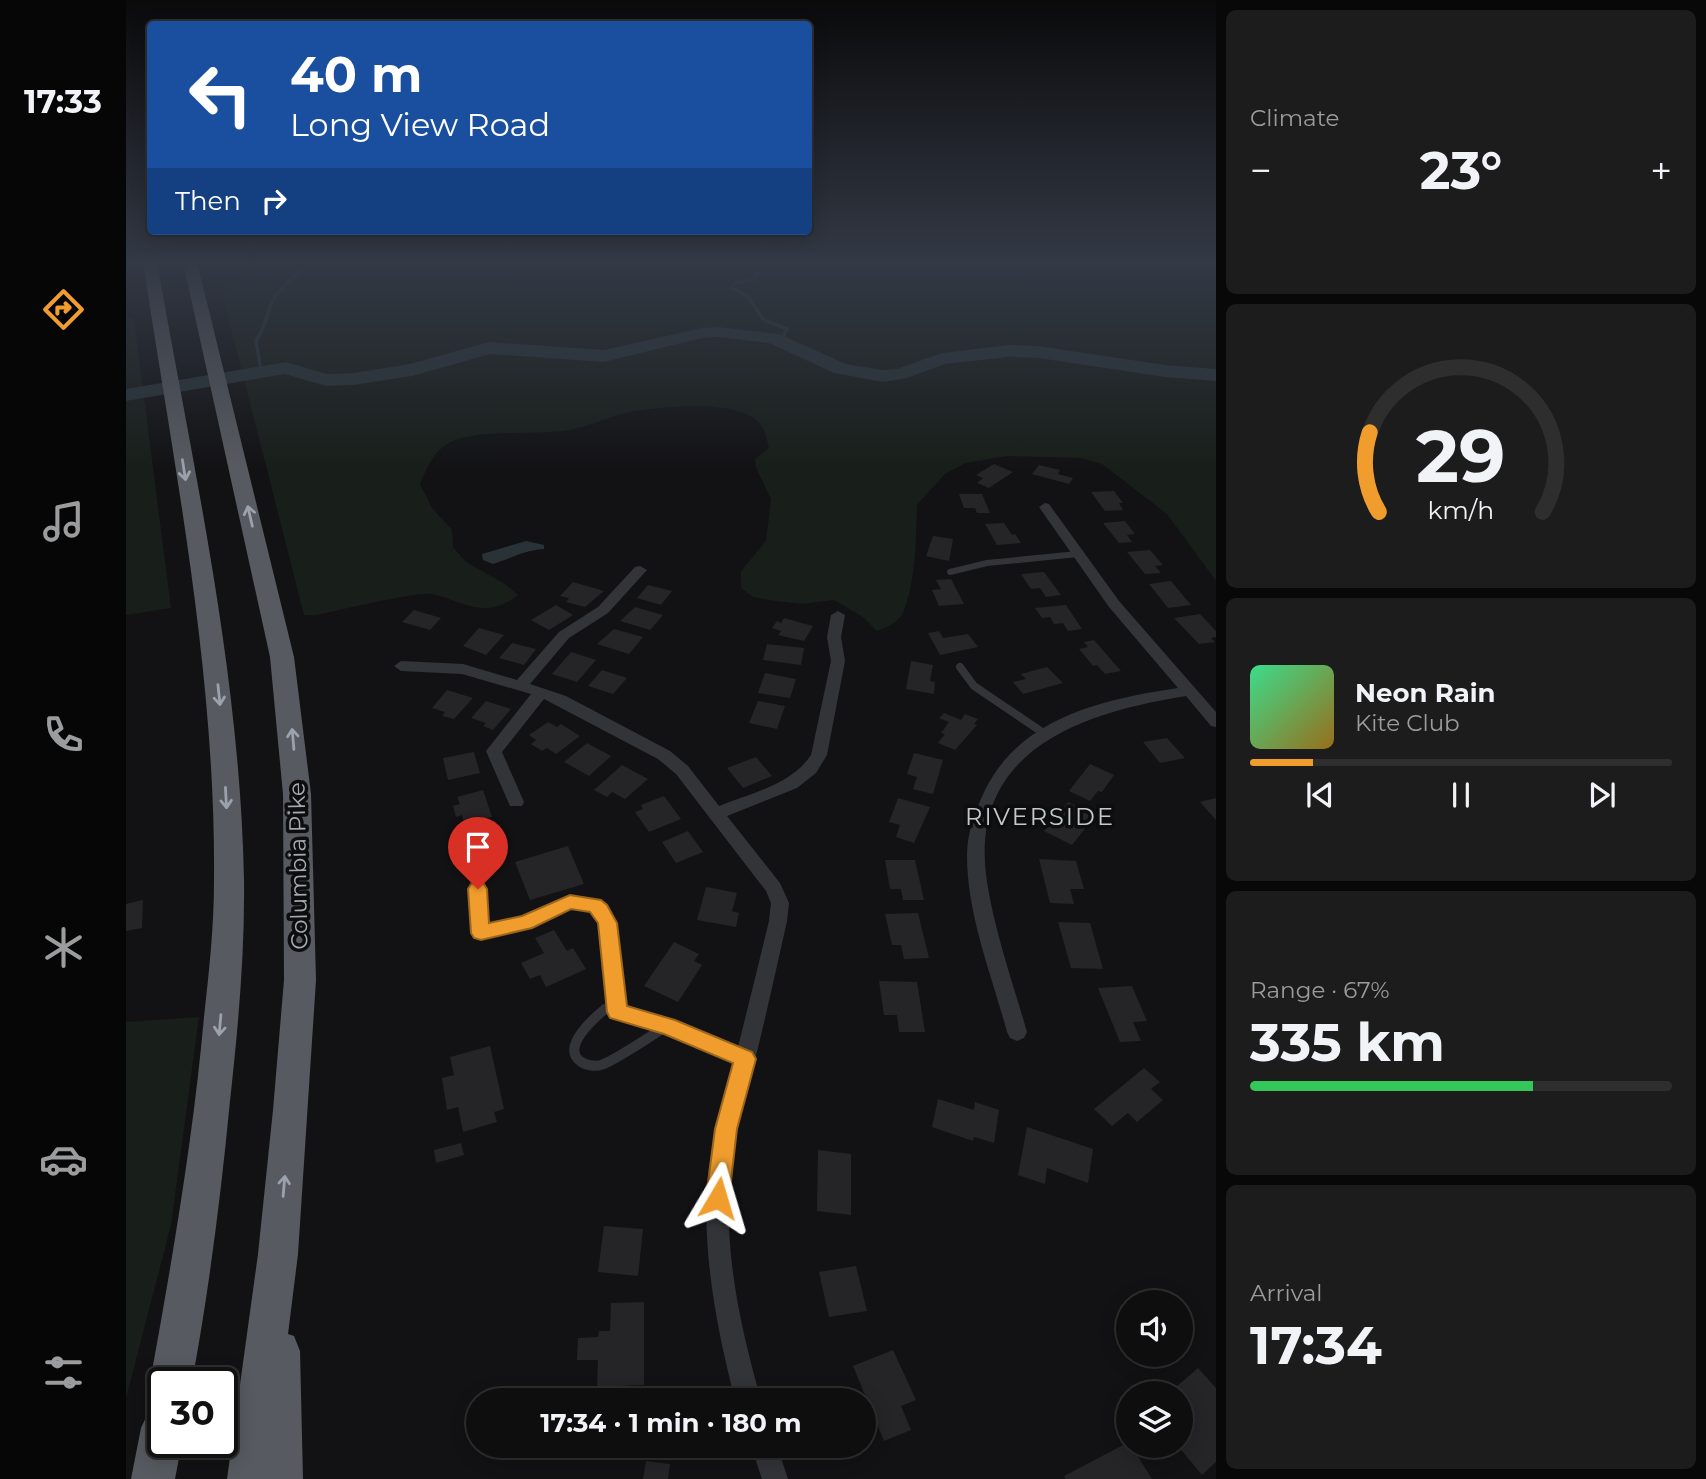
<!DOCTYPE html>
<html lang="en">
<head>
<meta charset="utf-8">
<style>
	:root { --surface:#0e0e0f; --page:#1c1c1d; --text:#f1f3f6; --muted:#9b9c9e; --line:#2e2e2f; --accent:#f09d2d }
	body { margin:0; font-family:Montserrat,sans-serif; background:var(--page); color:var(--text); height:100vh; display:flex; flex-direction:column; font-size:26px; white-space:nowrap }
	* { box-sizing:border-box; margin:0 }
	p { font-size:23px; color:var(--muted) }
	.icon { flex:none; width:38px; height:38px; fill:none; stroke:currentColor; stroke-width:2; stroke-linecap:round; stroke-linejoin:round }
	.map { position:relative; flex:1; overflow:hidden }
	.details { display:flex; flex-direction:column; gap:10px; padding:10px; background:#080808; width:490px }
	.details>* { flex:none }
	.hud { position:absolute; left:21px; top:21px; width:665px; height:214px; border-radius:7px; box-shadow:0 4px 18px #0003,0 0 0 2px var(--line); background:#1a4fa0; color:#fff; overflow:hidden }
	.fabs { position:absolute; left:990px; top:1290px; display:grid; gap:14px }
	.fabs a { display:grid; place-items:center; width:77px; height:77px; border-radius:50%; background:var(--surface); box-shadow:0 4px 18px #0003,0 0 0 2px var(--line); font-size:35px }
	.speed { position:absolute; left:21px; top:1367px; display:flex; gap:14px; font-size:35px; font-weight:700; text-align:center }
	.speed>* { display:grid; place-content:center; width:91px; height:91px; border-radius:50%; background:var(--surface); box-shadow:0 4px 18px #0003,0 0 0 2px var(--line); line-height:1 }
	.speed .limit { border:4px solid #111; border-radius:10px; background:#fff; color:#111 }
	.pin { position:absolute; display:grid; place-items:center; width:60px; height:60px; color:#fff; margin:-72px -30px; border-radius:50% 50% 50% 0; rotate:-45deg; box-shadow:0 0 7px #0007 }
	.pin .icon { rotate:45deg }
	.me { position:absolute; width:77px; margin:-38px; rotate:7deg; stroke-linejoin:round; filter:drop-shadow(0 0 5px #0008) }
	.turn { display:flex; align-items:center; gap:24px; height:147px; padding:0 28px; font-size:32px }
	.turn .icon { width:91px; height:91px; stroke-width:2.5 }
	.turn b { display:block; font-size:49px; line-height:60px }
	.then { display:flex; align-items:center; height:66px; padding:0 28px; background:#0003; gap:14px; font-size:26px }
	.big { font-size:52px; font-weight:700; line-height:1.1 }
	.details .widget { flex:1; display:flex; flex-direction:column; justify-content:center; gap:10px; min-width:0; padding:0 24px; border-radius:10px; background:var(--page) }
	.details .dial { align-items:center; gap:0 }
	.dial svg { height:182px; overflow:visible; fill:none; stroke:var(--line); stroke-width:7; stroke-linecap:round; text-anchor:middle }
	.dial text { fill:var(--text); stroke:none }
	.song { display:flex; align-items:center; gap:21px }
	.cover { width:84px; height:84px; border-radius:10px; background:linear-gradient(135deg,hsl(150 70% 55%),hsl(40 70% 35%)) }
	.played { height:7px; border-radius:4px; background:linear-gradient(90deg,var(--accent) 15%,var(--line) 15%) }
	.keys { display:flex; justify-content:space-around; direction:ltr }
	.heat { display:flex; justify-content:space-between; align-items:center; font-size:38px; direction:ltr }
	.charge { height:10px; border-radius:5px; background:linear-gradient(90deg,#34c759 67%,var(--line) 0) }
	.trip { position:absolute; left:340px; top:1388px; width:410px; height:70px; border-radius:35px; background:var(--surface); box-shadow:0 4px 18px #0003,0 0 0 2px var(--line); font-weight:700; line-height:70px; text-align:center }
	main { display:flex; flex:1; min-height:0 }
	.menu { display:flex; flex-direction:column; width:126px; justify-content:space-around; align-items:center; background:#060606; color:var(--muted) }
	.menu .icon { width:49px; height:49px }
	.menu .on { color:var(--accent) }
	.menu b { font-size:32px; color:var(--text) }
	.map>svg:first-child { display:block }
</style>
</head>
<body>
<main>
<nav class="menu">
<b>17:33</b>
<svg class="icon on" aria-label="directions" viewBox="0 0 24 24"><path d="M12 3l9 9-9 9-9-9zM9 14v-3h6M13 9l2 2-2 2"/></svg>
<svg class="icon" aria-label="music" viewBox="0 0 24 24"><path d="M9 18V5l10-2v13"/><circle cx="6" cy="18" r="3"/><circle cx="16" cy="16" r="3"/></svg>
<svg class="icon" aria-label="phone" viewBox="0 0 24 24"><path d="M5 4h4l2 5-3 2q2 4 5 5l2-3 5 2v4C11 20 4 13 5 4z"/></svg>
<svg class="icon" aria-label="climate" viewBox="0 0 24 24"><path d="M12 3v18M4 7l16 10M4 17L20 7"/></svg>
<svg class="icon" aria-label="car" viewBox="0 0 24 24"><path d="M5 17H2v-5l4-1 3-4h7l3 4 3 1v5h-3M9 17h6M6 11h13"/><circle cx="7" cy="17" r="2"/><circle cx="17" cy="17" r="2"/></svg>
<svg class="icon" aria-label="filters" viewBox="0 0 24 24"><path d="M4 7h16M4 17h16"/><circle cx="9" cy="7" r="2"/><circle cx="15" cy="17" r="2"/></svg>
</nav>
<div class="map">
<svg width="1090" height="1479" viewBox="0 0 1090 1479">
	<rect width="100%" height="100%" fill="#121214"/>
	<path fill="#181e19" d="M125 262H763L777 265 782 262H1090V581L1041 514 976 464 955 458 882 456 840 463 819 474 791 505C790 538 790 582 777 613 772 623 760 628 751 631L737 617 708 600 677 604 649 601 627 597 615 588V571L640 541 645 499 630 468 629 459 643 448C641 442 640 433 637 428 620 397 538 407 509 411 484 415 462 428 437 431 406 435 350 429 325 442 308 450 301 468 294 484L306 508 326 530 327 547 340 562 379 584 392 595C359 621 340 602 306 594 292 591 210 611 190 615H178L96 293 120 263Z
		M0 318 8 319 45 608 0 615Z
		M73 1017 45 1225 0 1398V1022Z"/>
	<path fill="#283237" d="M400 541 418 545V549C398 550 384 559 367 564L357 560 356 554Z"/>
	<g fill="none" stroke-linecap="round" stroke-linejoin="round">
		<path stroke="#283237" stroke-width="3.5" d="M624 262 632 274 627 279 609 283 606 288 621 296 638 320 661 329 655 341
			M135 370 130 341C140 325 139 320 145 305 150 290 174 271 187 262"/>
		<path fill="#283237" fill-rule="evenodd" d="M592 327 653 334 720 364 757 370 771 369 816 353 883 345 912 346 1039 365 1090 369V381L1039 377 912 358 883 357 819 364 781 378 757 382 708 373 643 343 592 337 576 338 478 362 364 354 286 376 227 385 200 386 159 374 0 401V389L160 362 201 374 227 373 284 364 363 342 478 350 576 328Z"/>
	</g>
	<path fill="#252528" d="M868 464 887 472 863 488 851 483 857 478 850 475Z
		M913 465 934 470 932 474 947 478 943 484 906 474Z
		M988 491 997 503H993L997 510 979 511 965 492Z
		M833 494H856L864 513H851L849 508H838Z
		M999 521 1009 534 1001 535 1006 542 993 543 977 523Z
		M878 523 886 535 889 534 895 543 871 545 859 524Z
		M807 536 827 539 823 561 800 556Z
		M1024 550 1037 565 1029 566 1035 573 1019 574 1001 552Z
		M918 572 935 595 920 597 914 588 905 589 895 574Z
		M825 579 838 604 813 606 806 590 815 589 810 580Z
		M1045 581 1065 605 1042 608 1023 584Z
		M447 582 478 591 459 607 440 602 443 598 434 596Z
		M522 585 546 591 535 605 511 598Z
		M430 605 447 615 423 630 405 620Z
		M940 605 956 629 942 631 937 623 928 624 924 617 916 618 909 608Z
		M509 607 537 615 524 630 494 621Z
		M288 610 315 618 304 630 276 622Z
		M1074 614 1090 631V637L1085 638 1089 642 1073 644 1048 618Z
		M658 618 687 626 678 641 652 635 655 631 646 628 651 621 655 623Z
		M353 628 378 635 360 655 337 646Z
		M488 629 517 637 503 654 471 644Z
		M813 631 817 638 842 634 852 647 814 655 802 633Z
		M968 640 995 671 979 674 971 665 967 666 953 649 962 647 958 642Z
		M386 643 410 649 398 665 373 658Z
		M641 644 678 648 675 665 637 660Z
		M445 652 470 660 451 682 426 674Z
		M785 661 807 665 804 681 809 682 808 694 780 689Z
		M921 667 937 683 897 694 887 682 900 679 895 674Z
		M476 670 501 678 487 694 462 686Z
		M639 673 670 679 664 698 632 693Z
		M321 690 347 698 328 719 316 716 319 712 306 708Z
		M360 701 385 709 367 730 357 726 360 723 345 718Z
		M632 701 659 706 651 729 623 723Z
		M818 713 835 720 839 714 852 719 848 724 851 725 829 750 812 743 819 734 815 733 823 722 813 718Z
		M422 722 431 727 435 724 454 736 430 754 421 748 416 751 405 744 410 740 403 735Z
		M1041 738 1059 758 1034 763 1017 742Z
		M461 743 485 756 463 776 438 762Z
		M348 752 354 773 322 780 317 758Z
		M788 753 817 760 807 794 787 789 791 777 781 774Z
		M630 757 646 776 617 788 601 768Z
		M964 764 988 775 976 792 972 791 964 801 943 791Z
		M496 765 522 779 499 799 486 792 481 797 468 790Z
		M357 790 366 817 338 824 336 815 330 817 327 806 334 804 331 797Z
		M538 796 555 819 523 832 509 812 517 809 515 805Z
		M772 798 804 807 788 843 770 837 774 825 763 822Z
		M1090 798V820L1074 802Z
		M942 802 969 816 946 845 918 831Z
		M562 831 577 852 550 863 536 842Z
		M442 846 458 884 404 900 389 862Z
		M913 859 950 861 958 889H944L948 904 924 903Z
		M759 860H789L798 900H777L775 889H764Z
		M580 887 611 893 606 911 613 913 610 927 571 920Z
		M17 900 16 928 0 931V904Z
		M792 913 803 958 778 959 775 945H766L759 914Z
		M932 922 964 923 977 969 945 968Z
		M428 930 441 951 447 948 460 969 420 987 414 975 404 979 395 963 418 953 409 938Z
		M548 942 573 954 568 961 576 965 552 1002 518 986Z
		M753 981 791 982 799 1032H773L771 1015H758Z
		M1006 986 1021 1021 1007 1022 1015 1041 994 1042 972 988Z
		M364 1046 378 1109 368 1112 371 1122 337 1132 332 1107 321 1110 316 1078 328 1075 324 1057Z
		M1018 1068 1034 1082 1025 1089 1037 1100 1011 1122 1002 1113 986 1126 968 1109Z
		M812 1099 848 1110 849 1102 873 1110 868 1143 848 1137 847 1141 806 1127Z
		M901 1127 967 1149 962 1183 921 1168 919 1184 892 1175Z
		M335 1143 338 1155 310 1163 308 1150Z
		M692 1150 725 1154V1215L691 1211Z
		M478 1226 517 1229 512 1276 472 1272Z
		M730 1266 741 1311 703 1317 693 1272Z
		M518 1302V1385L471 1387 472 1360H451L452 1338 472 1337 473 1331H484L485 1303Z
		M767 1350 790 1400 775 1406 785 1430 758 1441 727 1366Z
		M1072 1368 1090 1388V1462L1076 1475 1052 1446H1055V1393H1043Z
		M1003 1442 1026 1479H940L938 1476Z
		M520 1461 544 1464 542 1479H517Z"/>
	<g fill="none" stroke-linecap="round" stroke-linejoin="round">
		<path stroke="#333438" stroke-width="6" d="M824 572 861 563 952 554"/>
		<path stroke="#333438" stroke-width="8" d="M834 667 848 686 919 734"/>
		<path stroke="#333438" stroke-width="10" d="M350 867 355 933C372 930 389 928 404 921 436 908 456 887 482 923L491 1012
			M479 1009 541 1026C526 1035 489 1061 475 1065 469 1067 459 1065 454 1061 435 1047 468 1018 479 1009Z
			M541 1026 619 1059"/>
		<path fill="#333438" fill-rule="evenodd" d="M919 503 923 504 993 601 1090 712V727L1085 726 1060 696C955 713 841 750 861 882 869 933 887 983 901 1032L898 1038 891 1041 884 1038 881 1032C866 976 841 915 841 856 841 833 849 811 859 790 895 717 978 699 1052 688L983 607 913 507Z
			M514 566 521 570 482 613 443 638 404 684 440 696 544 751 562 766 593 806C625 793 665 785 685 755L705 661 701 637 705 615 712 611 719 615 715 637 719 661 701 755 690 773 671 788 601 816 654 883 663 903 661 921C651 966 641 1011 630 1056 620 1097 607 1138 604 1180 598 1255 615 1329 635 1400H609C591 1329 577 1258 581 1185 584 1141 599 1098 610 1055 621 1011 632 966 643 921L645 903 640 891 550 774 532 759 418 699 376 752 398 802 396 806H384L360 751 405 694 336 674 275 671 268 666 275 661 337 664 391 680 433 632 472 607 509 567Z
			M625 1446H651L662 1479H636Z"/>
		<path fill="#575a60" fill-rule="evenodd" d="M17 262H31C67 467 114 672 118 880 119 954 112 1028 104 1101 95 1195 83 1290 66 1382H37V1400L30 1397 24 1382C46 1261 67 1140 78 1017 83 972 88 927 88 881 90 673 48 467 17 262Z
			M57 262H71L168 657 185 794 190 980 172 1254 162 1334 168 1336 174 1351 177 1479H101L132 1254 147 1110 158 980 157 794 144 657Z
			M37 1406V1442H56L49 1479H5L15 1428 22 1413Z"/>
	</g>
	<defs><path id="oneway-shaft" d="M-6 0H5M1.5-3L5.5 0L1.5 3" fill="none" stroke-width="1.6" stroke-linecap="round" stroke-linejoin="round" transform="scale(1.75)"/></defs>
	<g stroke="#9ba2ac">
		<use href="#oneway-shaft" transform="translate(58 470) rotate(81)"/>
		<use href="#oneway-shaft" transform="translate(124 516) rotate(-103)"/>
		<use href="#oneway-shaft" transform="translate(93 695) rotate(84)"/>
		<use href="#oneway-shaft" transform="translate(167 739) rotate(-95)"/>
		<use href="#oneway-shaft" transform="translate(100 798) rotate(87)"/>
		<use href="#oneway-shaft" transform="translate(94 1025) rotate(95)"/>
		<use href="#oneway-shaft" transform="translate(158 1186) rotate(-85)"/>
	</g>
	<linearGradient id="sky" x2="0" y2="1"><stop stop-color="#0a0a0b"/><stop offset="0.56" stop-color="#333945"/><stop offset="1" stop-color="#333945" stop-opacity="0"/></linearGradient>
	<rect width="1090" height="469" fill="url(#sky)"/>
	<path fill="#f09d2d" stroke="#9c661d" stroke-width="2" d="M352 882 358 884 361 889 363 923 396 916 444 895 475 900 481 905 491 923 501 1006 549 1020 626 1052 630 1059 611 1129 603 1198 600 1206 592 1209 583 1206 580 1198 589 1129 607 1063 538 1034 484 1018 481 1012 472 923 464 912 445 909 406 928 355 940 348 938 345 933 342 889 345 884Z"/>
	<g text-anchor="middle" stroke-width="7" stroke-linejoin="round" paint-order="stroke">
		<g font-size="23" fill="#a3aab4" stroke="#0d0d0e">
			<text transform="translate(172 866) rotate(-91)" y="8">Columbia Pike</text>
		</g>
		<g font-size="24" letter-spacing="2" fill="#c4c9d0" stroke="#0d0d0e">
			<text x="914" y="825">RIVERSIDE</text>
		</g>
	</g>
</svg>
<div class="fabs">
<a><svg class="icon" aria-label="sound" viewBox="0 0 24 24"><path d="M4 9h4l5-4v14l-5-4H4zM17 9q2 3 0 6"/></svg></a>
<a><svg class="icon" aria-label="layers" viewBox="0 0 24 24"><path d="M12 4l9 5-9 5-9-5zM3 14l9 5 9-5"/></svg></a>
</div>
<div class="speed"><div class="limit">30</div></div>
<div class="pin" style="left:352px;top:889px;background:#d93025"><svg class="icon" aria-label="arrive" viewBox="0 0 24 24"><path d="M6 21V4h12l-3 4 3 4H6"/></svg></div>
<svg class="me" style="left:592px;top:1198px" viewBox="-20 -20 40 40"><path d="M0-17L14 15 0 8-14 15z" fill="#f09d2d" stroke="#fff" stroke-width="4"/></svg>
<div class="trip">17:34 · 1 min · 180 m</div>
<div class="hud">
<div class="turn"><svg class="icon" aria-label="left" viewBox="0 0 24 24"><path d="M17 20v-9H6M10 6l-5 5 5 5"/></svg><div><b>40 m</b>Long View Road</div></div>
<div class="then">Then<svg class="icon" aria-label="right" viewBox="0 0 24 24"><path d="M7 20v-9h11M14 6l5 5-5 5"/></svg></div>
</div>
</div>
<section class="details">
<div class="widget"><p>Climate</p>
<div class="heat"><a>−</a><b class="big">23°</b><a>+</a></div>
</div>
<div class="widget dial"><svg viewBox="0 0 100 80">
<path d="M14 69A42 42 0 1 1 86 69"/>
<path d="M14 69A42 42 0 0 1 10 34" stroke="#f09d2d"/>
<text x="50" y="56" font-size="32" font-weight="700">29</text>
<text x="50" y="72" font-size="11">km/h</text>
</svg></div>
<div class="widget">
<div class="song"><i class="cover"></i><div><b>Neon Rain</b><p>Kite Club</p></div></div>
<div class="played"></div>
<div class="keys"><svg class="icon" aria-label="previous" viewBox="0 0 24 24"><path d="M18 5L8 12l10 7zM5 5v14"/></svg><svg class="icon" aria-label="pause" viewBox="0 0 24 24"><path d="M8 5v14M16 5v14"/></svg><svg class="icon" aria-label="next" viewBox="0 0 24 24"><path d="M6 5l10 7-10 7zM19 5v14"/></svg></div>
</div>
<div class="widget"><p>Range · 67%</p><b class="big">335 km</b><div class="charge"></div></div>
<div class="widget"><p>Arrival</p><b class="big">17:34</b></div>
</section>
</main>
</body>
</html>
